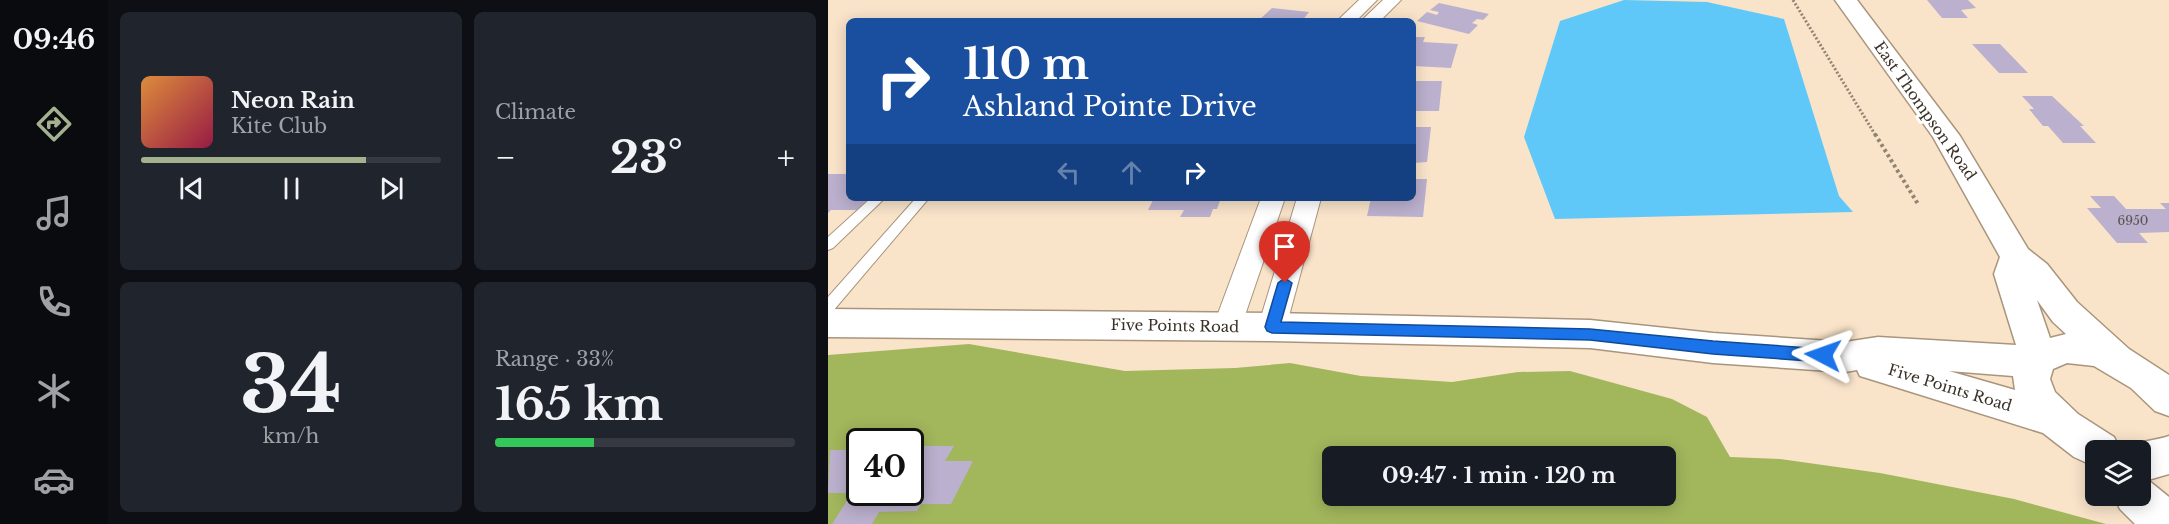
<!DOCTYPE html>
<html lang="en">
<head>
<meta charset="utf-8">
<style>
	:root { --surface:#171b24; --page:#20242c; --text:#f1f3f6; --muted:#9ea1a6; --line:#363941; --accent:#a4b18f }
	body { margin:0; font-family:"Libre Baskerville",serif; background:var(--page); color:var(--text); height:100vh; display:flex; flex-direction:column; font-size:22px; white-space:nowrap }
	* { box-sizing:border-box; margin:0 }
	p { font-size:20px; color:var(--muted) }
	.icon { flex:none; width:33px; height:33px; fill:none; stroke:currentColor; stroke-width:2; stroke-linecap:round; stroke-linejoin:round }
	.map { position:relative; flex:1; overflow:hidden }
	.drawer { display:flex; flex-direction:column; gap:12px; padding:12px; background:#0d0f14; width:720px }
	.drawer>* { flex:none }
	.banner { position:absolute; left:18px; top:18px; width:570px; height:183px; border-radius:9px; box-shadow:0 3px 15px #0003; background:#1a4fa0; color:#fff; overflow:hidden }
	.buttons { position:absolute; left:1257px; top:440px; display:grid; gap:12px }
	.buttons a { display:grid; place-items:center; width:66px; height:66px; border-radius:9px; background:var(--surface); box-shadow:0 3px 15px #0003; font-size:30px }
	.speed { position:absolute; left:18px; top:428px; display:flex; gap:12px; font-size:30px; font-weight:700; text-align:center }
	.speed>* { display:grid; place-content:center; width:78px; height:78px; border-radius:50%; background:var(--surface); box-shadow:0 3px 15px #0003; line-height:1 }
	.speed .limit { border:3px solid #111; border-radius:9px; background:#fff; color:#111 }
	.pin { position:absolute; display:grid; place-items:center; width:51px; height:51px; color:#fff; margin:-62px -26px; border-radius:50% 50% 50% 0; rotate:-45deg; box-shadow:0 0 6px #0007 }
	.pin .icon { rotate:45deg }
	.me { position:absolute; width:66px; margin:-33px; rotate:274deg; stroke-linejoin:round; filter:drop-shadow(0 0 4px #0008) }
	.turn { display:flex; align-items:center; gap:21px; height:126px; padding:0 18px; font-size:27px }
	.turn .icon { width:78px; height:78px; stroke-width:2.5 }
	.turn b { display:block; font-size:42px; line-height:51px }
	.lanes { display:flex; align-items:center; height:57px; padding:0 18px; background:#0003; justify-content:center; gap:30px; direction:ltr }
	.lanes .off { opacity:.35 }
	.big { font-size:45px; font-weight:800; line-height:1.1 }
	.drawer .widget { flex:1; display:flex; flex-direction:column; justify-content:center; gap:9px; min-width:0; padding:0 21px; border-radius:9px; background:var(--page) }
	.drawer .dial { align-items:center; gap:0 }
	.dial b { font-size:78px; line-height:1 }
	.song { display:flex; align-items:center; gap:18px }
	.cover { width:72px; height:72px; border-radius:9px; background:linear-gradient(135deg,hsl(30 70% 55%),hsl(340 70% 35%)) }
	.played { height:6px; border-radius:3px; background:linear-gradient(90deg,var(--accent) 75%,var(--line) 75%) }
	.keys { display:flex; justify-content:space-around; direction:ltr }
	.heat { display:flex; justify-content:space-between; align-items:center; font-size:33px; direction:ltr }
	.charge { height:9px; border-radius:4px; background:linear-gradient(90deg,#34c759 33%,var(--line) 0) }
	.drawer .tiles { flex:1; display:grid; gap:12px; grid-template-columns:repeat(2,1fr) }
	.trip { position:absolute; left:494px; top:446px; width:354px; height:60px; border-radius:9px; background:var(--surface); box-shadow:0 3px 15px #0003; font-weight:800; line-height:60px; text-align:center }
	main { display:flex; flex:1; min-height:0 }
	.tabs { display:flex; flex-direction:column; width:108px; justify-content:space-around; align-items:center; background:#090b0e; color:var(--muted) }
	.tabs .icon { width:42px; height:42px }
	.tabs .on { color:var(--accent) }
	.tabs b { font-size:27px; color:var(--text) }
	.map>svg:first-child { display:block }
</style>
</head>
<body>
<main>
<nav class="tabs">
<b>09:46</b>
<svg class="icon on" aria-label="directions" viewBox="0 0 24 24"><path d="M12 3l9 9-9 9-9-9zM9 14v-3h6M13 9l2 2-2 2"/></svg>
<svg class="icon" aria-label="music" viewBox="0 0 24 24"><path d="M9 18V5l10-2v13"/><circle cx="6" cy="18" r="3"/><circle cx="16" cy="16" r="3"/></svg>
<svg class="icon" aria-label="phone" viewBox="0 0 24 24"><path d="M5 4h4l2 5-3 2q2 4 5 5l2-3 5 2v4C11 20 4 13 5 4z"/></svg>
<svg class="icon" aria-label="climate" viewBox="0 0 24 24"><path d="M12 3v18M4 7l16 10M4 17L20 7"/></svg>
<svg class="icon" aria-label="car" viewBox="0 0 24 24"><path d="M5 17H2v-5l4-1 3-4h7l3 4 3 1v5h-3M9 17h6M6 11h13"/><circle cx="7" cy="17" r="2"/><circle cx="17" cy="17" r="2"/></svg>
</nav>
<section class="drawer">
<div class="tiles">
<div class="widget">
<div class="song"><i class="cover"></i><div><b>Neon Rain</b><p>Kite Club</p></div></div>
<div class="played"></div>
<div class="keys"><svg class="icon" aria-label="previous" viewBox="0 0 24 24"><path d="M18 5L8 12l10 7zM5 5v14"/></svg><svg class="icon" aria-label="pause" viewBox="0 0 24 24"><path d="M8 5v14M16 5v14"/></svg><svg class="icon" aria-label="next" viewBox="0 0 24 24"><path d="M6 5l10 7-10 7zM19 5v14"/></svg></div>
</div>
<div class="widget"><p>Climate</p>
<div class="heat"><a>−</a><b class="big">23°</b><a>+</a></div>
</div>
<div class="widget dial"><b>34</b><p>km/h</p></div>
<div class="widget"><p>Range · 33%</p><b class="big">165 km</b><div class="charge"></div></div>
</div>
</section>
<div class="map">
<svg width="1341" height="524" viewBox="0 0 1341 524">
	<rect width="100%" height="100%" fill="#f9e4ca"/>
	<path fill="#a2b65c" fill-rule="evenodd" d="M141 344 297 371 407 368 462 363 533 376 624 382 690 372 742 371 844 399 879 417 902 457 952 459 1052 473 1186 499 1278 524H0V355ZM32 441H82V492H32ZM504 456H837V495H504Z"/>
	<path fill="#5fc8f8" d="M796 0 879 2 956 19 1011 196 1025 212 727 219 696 137 732 21Z"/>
	<path fill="#bbb0cd" d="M1099 0H1140L1148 8 1133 10 1140 18H1114Z
		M611 3 661 14 655 20 649 19 644 23 650 25 641 34 589 21 599 12 609 15 611 12 602 10Z
		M444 8 481 12 474 21H430Z
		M585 37H597L595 42 630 44 623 68 585 66Z
		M1144 44H1172L1200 73H1171Z
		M585 81H614L611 111H585Z
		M1194 96H1224L1256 126H1252L1268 143H1235L1220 126H1215L1201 109H1206Z
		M585 127H603L599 162 585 163Z
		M0 174H21V198H41L30 210H3L0 213Z
		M585 179H599L595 217 539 216 543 198H585Z
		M1262 196H1286L1298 209H1338L1332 203H1341V232L1311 233 1320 243H1289L1259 208H1273Z
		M125 198H162L160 201H122Z
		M326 198H393L389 209H385L382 217H352L356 210H320Z
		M82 446H126L117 461H145L123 504H93L89 511 51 512 44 524H4L24 493H0L2 450H32V492H82Z"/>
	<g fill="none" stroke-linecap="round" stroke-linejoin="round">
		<defs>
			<path id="lane" d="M43 198H57L5 248 0 250V237Z
				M88 198H101L5 311 0 312V297Z"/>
			<path id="street" d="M531 0H549L528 21H509Z
				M555 0H573L552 21H533Z
				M433 198H457L413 327 409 335 399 338 389 335 385 327Z
				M469 198H493L458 327 454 335 444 338 434 335 430 327Z"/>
			<path id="secondary" d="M1007 0H1029L1132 136 1200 249 1219 264 1249 302 1301 349 1341 375V416L1327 411 1303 388 1266 366 1239 363 1225 369 1222 379 1227 392 1250 414 1286 437 1292 450H1268V467L1246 457 1215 433 1045 380 1032 376 1029 370 1017 372 885 363 762 348 444 341 0 337V309L444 313 762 320 885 333 1017 342 1050 337 1188 345 1166 274 1172 257 1105 137ZM1209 300 1225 322 1238 334 1222 338ZM1121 371 1185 376 1187 390Z
				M1341 436V474L1320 480 1341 497V524H1307L1292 509 1285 495H1312V450H1296L1297 447C1312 441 1326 441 1341 436Z"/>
		</defs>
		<use href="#lane" stroke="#a9957d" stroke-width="2"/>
		<use href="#street" stroke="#a9957d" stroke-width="2"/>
		<use href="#secondary" stroke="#a9957d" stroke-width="3"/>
		<path stroke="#928473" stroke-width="3" stroke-dasharray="2 2" stroke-linecap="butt" d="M965 0 1048 136"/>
		<path stroke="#928473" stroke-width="4" stroke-dasharray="3 3" stroke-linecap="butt" d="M1047 134 1090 204"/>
		<use href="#lane" fill="#fff" fill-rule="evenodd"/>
		<use href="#street" fill="#fff" fill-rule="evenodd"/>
		<use href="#secondary" fill="#fff" fill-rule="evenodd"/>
	</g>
	<path fill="#1a73e8" stroke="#114b97" stroke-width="1.5" d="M457 278 464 283 453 322 762 329 885 341 995 349 1001 351 1003 355 1001 360 995 362 885 354 762 340 444 333 439 331 437 327 450 283Z"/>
	<g text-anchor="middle" stroke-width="6" stroke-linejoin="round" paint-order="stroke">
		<g font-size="12" fill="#5a5251">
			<text x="1305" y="225">6950</text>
		</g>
		<g font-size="15" fill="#3a3228" stroke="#fff">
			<text transform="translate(1097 111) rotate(55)" y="5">East Thompson Road</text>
			<text transform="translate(347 326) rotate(1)" y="5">Five Points Road</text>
			<text transform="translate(1122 388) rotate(17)" y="5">Five Points Road</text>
		</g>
	</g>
</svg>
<div class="buttons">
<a><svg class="icon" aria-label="layers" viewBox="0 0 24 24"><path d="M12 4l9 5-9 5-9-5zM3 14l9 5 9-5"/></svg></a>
</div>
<div class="speed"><div class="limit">40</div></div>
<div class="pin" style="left:457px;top:283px;background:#d93025"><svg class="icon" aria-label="arrive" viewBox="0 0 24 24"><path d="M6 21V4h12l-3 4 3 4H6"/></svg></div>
<svg class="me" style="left:995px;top:355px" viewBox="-20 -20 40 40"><path d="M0-17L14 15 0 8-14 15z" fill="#1a73e8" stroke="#fff" stroke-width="4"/></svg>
<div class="trip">09:47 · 1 min · 120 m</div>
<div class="banner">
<div class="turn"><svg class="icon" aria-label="right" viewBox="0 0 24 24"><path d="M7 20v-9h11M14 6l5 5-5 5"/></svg><div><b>110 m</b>Ashland Pointe Drive</div></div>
<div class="lanes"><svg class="icon off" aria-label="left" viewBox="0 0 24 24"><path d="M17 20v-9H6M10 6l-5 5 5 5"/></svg><svg class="icon off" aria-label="ahead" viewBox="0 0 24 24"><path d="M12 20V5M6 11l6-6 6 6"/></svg><svg class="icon" aria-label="right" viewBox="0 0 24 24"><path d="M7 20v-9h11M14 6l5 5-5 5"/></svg></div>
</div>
</div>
</main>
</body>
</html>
